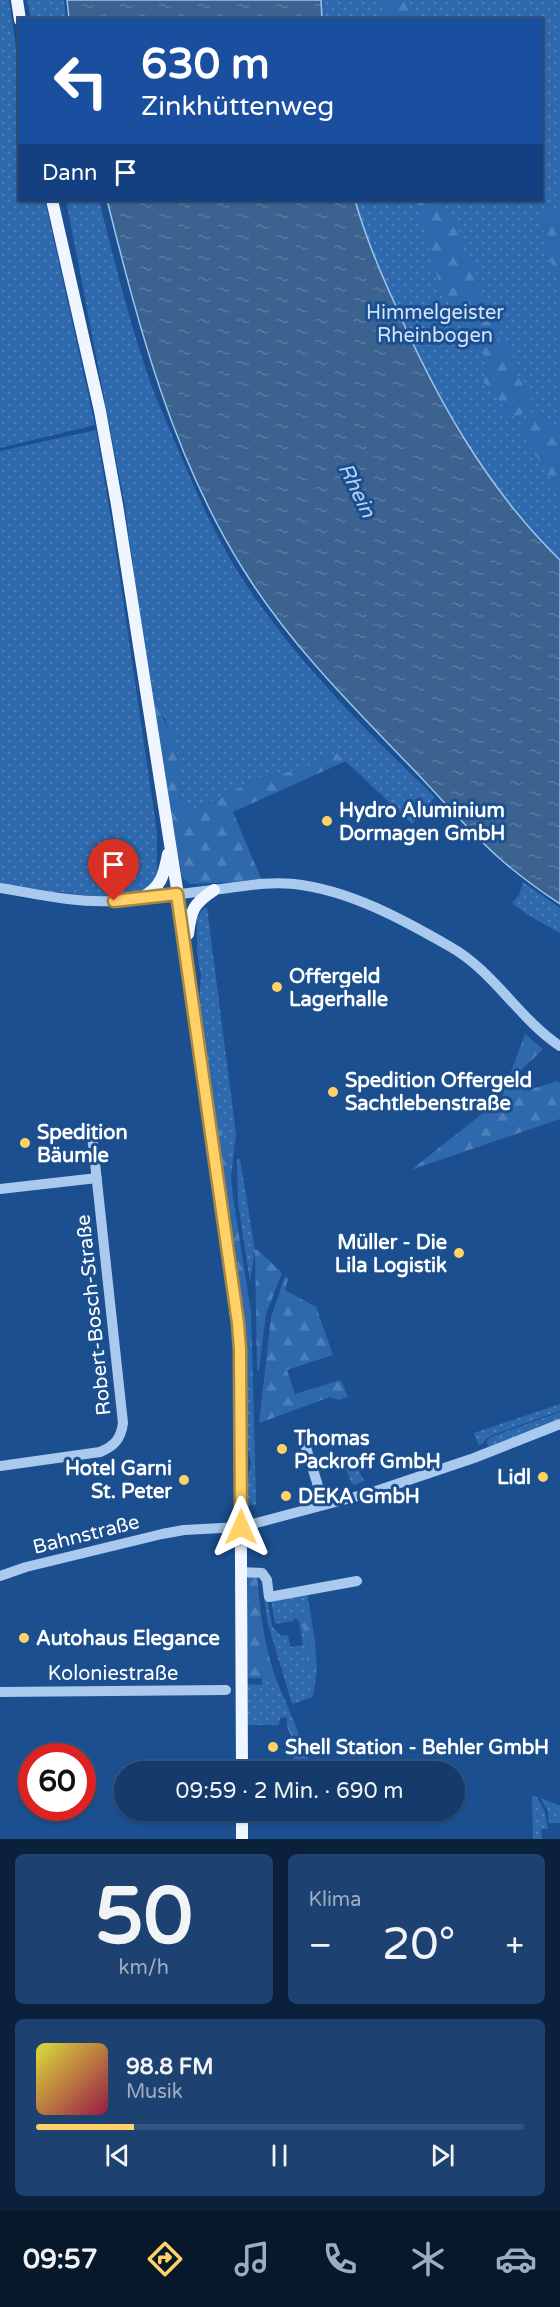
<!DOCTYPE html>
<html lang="de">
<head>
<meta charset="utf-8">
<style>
	:root { --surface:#143b6b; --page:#1d4271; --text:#f1f3f6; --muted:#9dadc1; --line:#33557e; --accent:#ffd166 }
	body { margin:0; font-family:"Varela Round",sans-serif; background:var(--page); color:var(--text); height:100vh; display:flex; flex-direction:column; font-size:22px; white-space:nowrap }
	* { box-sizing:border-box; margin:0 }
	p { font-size:20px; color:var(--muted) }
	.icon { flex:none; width:33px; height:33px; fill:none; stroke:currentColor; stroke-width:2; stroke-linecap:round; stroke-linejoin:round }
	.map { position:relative; height:1839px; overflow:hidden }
	.side { display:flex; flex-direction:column; gap:15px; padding:15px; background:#0b203b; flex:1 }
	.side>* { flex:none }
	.guide { position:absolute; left:18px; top:18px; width:525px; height:183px; border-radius:0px; box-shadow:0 2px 4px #0004,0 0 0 2px var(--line); background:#1a4fa0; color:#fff; overflow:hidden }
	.speed { position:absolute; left:18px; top:1743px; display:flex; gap:12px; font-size:30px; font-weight:700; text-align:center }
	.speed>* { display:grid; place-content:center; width:78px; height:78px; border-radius:50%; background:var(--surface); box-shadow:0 2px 4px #0004,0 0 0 2px var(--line); line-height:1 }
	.speed .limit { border:9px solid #d22; background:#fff; color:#111 }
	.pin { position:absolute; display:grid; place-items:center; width:51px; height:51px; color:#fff; margin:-62px -26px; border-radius:50% 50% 50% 0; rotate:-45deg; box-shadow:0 0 6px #0007 }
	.pin .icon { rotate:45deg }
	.me { position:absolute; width:66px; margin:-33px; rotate:0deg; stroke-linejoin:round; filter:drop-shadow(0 0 4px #0008) }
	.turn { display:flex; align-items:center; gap:21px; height:126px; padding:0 24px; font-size:27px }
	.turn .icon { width:78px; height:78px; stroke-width:2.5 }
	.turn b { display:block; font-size:42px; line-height:51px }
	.then { display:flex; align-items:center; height:57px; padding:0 24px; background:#0003; gap:12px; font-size:22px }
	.big { font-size:45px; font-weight:600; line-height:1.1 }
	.side .card { flex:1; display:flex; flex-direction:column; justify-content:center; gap:9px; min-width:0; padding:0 21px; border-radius:9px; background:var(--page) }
	.side .dial { align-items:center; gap:0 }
	.dial b { font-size:78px; line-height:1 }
	.song { display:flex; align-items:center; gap:18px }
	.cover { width:72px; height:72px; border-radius:9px; background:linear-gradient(135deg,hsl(60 70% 55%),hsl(340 70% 35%)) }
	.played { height:6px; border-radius:3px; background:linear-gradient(90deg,var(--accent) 20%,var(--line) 20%) }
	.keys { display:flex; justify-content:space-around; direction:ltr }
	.heat { display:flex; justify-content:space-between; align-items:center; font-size:33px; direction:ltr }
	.side .tiles { flex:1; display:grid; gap:15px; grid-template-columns:1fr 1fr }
	.card:last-child { grid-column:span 2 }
	.trip { position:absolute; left:114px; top:1761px; width:351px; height:60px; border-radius:30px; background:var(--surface); box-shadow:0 2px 4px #0004,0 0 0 2px var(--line); font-weight:600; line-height:60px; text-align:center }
	.tabs { display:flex; height:96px; justify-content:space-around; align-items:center; background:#08182b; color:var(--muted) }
	.tabs .icon { width:42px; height:42px }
	.tabs .selected { color:var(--accent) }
	.tabs b { font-size:27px; color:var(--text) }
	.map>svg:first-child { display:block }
</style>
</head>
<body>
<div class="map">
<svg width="560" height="1839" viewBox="0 0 560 1839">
	<defs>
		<pattern id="grass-dots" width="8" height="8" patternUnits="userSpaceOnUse" patternTransform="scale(1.5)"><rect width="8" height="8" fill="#2e69ad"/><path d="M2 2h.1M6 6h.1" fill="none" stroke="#4d80b9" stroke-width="1.8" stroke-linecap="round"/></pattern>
		<pattern id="forest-firs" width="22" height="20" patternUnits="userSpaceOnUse" patternTransform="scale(1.5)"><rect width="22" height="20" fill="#2e69ad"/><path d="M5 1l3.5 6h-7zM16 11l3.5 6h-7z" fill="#4d80b9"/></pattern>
		<pattern id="water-ripples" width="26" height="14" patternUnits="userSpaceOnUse" patternTransform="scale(1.5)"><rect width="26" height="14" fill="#3c6290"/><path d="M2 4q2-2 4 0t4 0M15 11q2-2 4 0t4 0" fill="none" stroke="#597aa1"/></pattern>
	</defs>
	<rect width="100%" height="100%" fill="#1b4f8f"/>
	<path fill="url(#grass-dots)" d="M0 0H9L19 68 20 200H45L95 425 0 448Z
		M27 0H64L66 19H31Z
		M225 0H560V698L260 200H542V20L226 19Z
		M66 200H99C114 260 129 320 149 379 158 404 170 429 180 454 197 494 215 535 238 572 291 656 364 729 435 797L412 824 337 753 302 769 259 778 190 813 181 801 175 737 168 730 165 718 152 706 124 501Z
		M96 430 112 525 157 832V871L155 880 144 891 128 895 86 898 62 892H43L0 885V451Z
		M523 882 560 908V933L528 915 512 903 519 895Z
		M207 907 236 1134 231 1176 221 1127 206 1032 200 1033 198 1017 201 975 197 954V919L202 910Z
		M237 1159H240L255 1250 250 1282 238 1203Z
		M246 1380 253 1381 256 1505H249V1510L247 1509 246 1486 251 1463 246 1440Z
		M560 1404V1411L490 1436 479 1446 474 1433Z
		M560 1412V1420L489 1447 486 1442 491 1437Z
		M355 1463 364 1481 354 1485 351 1483 345 1466Z
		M261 1577 264 1580 272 1626 281 1636 288 1635 290 1647 303 1645 299 1621C310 1631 307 1652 306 1665L317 1669 313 1697 292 1704 268 1624Z
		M307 1593 310 1611 293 1615 296 1618 293 1621 275 1624 271 1599Z
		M262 1678 276 1679 293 1719 287 1725V1717L280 1718 279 1725H249L247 1722 246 1684 262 1685Z
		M532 1795 537 1797 545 1812 548 1829H541L542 1839H533Z
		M541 1798 560 1806V1823H549L548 1812Z"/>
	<path fill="url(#forest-firs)" d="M378 0H410L409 4 413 19 386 16Z
		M416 200H424L440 203 455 217 462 245 470 257 478 285 496 323 499 339 516 361 518 366 517 375 533 402 535 407 531 411 509 418 499 400 483 381C487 373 484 367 487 359L479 348 471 351 448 299 442 292 420 218Z
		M550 208 558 215 560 222V281L551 262 539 214 541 209Z
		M535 414H543L560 433V494L523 435 525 425Z
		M152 706 160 709 168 730 175 737 181 801 190 813 259 778 302 769 337 753 346 761 233 812 262 881 190 884 182 877Z
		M206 1032 221 1127 231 1176 233 1197 251 1312 253 1381 246 1380 245 1332 235 1245 231 1240 200 1033Z
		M525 1034 543 1049 516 1075 528 1090 558 1081 560 1083V1119L411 1170 501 1099Z
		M255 1250H258L282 1273 266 1314 259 1371 257 1370Z
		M285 1276 288 1279 285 1290 316 1307 333 1355 287 1370 295 1394 341 1380 348 1397 339 1400 330 1397 259 1423 271 1317Z
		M257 1575C260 1611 264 1645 276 1679L246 1678 248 1576Z
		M310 1611 315 1641 317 1669 306 1666C308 1644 310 1630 292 1615Z
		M293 1719 312 1771H288C298 1754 295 1742 286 1725Z"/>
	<path fill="url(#water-ripples)" stroke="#9cc4f0" stroke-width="1.5" d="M67 0H321L322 19H69Z
		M107 200H355C365 236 378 267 394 302 435 396 486 488 560 560V904C539 890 517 874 498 857 467 829 439 796 410 766 350 704 288 642 243 569 172 456 139 327 107 200Z"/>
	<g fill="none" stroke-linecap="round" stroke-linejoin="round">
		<path stroke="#a9c9ee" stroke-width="10" d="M0 888C37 894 75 903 113 901 146 899 180 894 212 890 240 887 266 881 294 884 349 890 402 919 449 946 494 971 518 1018 560 1046
			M0 1189 97 1178
			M304 1441 324 1505
			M0 1466 100 1452C115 1446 121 1438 123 1423L92 1135
			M241 1572 262 1573 267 1580 269 1597 357 1581
			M0 1576 26 1567 162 1534 184 1530 241 1527 373 1492 474 1458 560 1424
			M0 1692 226 1690"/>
		<path stroke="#f0f6ff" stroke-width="12" d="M17 0 20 20
			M52 200 100 411 117 505 180 908 238 1323 240 1350 242 1772
			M141 898C161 888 164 875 168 854
			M188 934C191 910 193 904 214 890
			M242 1810V1839"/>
	</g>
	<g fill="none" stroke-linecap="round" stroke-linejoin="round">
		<defs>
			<path id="route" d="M114 901 177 894 238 1323 240 1350 241 1527"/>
		</defs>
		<use href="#route" stroke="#a68842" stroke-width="15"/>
		<use href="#route" stroke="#ffd166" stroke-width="10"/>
	</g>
	<g fill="#ffd166" stroke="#1b4f8f" stroke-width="2">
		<circle cx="327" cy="821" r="6"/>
		<circle cx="277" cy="987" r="6"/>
		<circle cx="333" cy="1092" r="6"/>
		<circle cx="25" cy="1143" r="6"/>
		<circle cx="459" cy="1253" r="6"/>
		<circle cx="282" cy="1449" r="6"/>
		<circle cx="543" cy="1477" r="6"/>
		<circle cx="184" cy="1480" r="6"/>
		<circle cx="286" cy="1496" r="6"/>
		<circle cx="24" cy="1638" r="6"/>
		<circle cx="273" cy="1747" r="6"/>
	</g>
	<g text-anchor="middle" stroke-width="6" stroke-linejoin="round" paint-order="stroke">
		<g font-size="20" fill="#cfe3fa" stroke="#1b4f8f">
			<text x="435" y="319">Himmelgeister<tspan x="435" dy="23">Rheinbogen</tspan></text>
		</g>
		<g font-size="20" font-weight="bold" fill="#fff" stroke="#1b4f8f" text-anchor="start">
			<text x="339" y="817">Hydro Aluminium<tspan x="339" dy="23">Dormagen GmbH</tspan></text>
			<text x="289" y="983">Offergeld<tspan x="289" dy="23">Lagerhalle</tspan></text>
			<text x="345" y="1087">Spedition Offergeld<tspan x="345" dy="23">Sachtlebenstraße</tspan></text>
			<text x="37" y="1139">Spedition<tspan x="37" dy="23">Bäumle</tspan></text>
			<text x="447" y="1249" text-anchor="end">Müller - Die<tspan x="447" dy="23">Lila Logistik</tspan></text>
			<text x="294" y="1445">Thomas<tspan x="294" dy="23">Packroff GmbH</tspan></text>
			<text x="172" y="1475" text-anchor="end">Hotel Garni<tspan x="172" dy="23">St. Peter</tspan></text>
			<text x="531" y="1484" text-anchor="end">Lidl</text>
			<text x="298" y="1503">DEKA GmbH</text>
			<text x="36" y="1645">Autohaus Elegance</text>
			<text x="285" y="1754">Shell Station - Behler GmbH</text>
		</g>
		<g font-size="20" fill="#fff" stroke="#1b4f8f">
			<text transform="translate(93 1315) rotate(-96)" y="7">Robert-Bosch-Straße</text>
			<text transform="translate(86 1534) rotate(-14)" y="7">Bahnstraße</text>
			<text x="113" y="1680">Koloniestraße</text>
		</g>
		<g font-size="21" font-style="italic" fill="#b5d3f5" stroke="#1b4f8f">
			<text transform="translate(357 490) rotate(64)" y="7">Rhein</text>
		</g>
	</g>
</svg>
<div class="speed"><div class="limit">60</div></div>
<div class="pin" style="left:114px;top:901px;background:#d93025"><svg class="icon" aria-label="arrive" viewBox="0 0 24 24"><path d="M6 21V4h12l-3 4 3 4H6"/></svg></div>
<svg class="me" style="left:241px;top:1527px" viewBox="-20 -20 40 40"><path d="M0-17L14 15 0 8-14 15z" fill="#ffd166" stroke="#fff" stroke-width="4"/></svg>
<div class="trip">09:59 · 2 Min. · 690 m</div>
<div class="guide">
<div class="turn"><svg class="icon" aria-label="left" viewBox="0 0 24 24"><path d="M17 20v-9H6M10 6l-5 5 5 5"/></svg><div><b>630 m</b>Zinkhüttenweg</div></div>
<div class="then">Dann<svg class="icon" aria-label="arrive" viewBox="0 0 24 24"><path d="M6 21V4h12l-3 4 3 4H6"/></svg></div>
</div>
</div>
<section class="side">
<div class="tiles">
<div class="card dial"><b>50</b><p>km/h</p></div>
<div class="card"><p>Klima</p>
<div class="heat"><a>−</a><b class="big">20°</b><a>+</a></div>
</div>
<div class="card">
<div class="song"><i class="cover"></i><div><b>98.8 FM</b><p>Musik</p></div></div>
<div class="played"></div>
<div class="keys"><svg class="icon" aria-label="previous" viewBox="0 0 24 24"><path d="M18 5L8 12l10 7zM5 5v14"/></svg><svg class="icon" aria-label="pause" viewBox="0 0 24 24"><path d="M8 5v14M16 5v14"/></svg><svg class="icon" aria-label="next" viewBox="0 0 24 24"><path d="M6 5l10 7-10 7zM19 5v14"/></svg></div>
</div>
</div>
</section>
<nav class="tabs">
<b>09:57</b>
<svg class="icon selected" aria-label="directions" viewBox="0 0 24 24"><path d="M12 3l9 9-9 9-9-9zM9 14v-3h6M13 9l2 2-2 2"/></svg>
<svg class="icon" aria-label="music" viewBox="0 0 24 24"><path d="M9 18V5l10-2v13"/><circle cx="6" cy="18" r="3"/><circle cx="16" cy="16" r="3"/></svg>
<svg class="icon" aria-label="phone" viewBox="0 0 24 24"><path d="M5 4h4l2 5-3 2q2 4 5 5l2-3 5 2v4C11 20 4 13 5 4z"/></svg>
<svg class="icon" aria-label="climate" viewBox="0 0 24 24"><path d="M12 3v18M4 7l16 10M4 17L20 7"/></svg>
<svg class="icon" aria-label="car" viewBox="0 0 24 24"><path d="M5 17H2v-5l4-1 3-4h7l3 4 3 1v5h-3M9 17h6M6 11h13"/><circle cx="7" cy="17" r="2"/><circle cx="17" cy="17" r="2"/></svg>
</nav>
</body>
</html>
